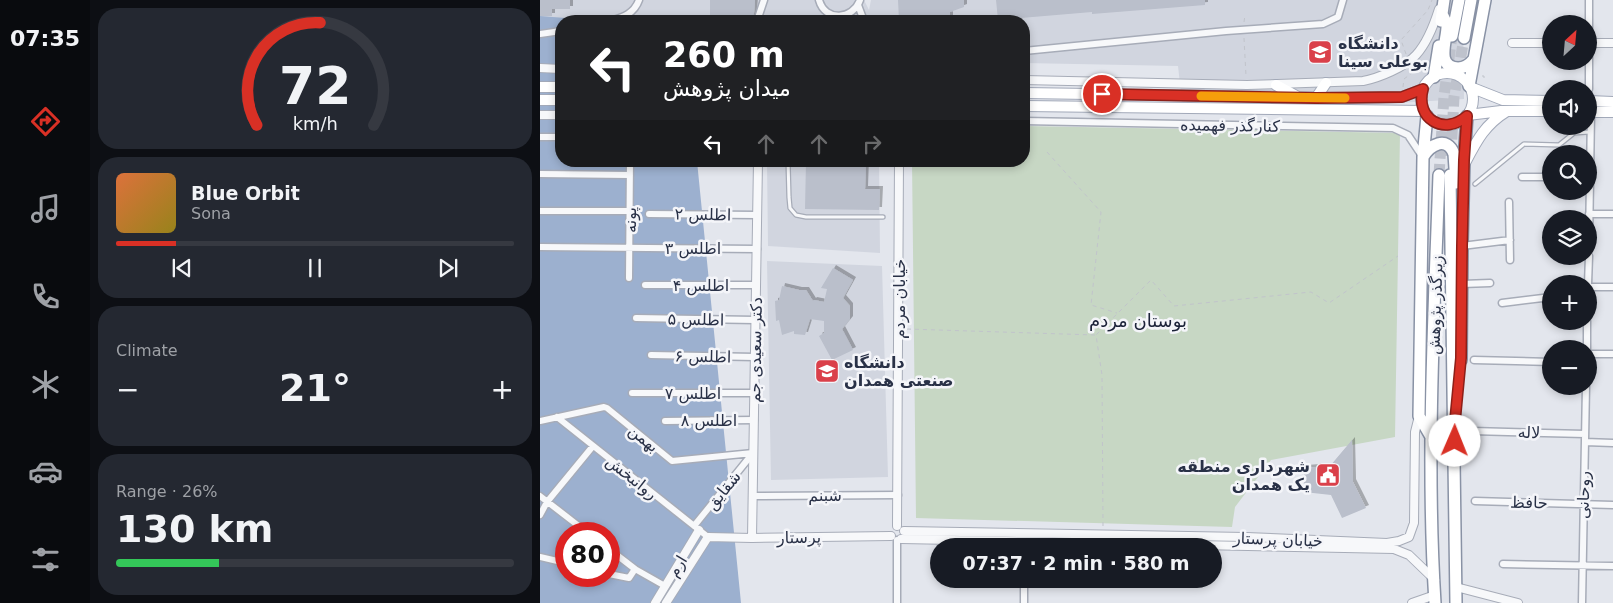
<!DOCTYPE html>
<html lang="en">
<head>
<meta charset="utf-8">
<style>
	:root { --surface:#171b24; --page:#242831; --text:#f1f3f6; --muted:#9ea1a6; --line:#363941; --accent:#d93025 }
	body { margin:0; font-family:"DejaVu Sans",Vazirmatn,sans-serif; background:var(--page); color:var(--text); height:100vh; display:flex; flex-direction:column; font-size:19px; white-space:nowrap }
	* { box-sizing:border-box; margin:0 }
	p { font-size:16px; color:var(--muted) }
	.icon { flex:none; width:28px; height:28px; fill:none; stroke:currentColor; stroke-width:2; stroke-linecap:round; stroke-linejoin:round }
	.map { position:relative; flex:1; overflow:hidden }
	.side { display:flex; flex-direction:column; gap:8px; padding:8px; background:#0d0f14; width:450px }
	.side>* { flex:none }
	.banner { position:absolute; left:15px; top:15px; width:475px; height:152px; border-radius:20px; box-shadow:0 2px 8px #0003; background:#202124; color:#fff; overflow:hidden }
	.needle { width:32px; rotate:26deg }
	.controls { position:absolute; left:1002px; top:15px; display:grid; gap:10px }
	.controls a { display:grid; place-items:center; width:55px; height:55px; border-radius:50%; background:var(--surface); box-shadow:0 2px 8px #0003; font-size:25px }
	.speed { position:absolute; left:15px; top:522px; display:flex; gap:10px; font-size:25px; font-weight:700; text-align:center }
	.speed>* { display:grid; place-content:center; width:65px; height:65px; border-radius:50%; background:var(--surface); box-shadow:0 2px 8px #0003; line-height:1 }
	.speed .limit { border:8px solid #d22; background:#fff; color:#111 }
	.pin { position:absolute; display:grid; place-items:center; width:42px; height:42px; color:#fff; margin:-21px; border:2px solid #fff; border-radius:50%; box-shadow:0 1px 5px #0007 }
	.me { position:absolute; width:55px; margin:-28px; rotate:1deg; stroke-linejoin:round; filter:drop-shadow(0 0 4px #0008) }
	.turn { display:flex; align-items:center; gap:18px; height:105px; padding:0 25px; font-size:22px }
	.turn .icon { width:65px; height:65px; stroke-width:2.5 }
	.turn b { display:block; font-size:35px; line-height:42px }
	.lanes { display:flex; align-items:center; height:48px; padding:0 25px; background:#0003; justify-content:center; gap:25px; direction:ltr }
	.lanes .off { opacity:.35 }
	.big { font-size:38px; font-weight:700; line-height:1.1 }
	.side .card { flex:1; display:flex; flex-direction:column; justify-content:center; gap:8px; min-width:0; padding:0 18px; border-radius:20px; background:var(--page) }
	.side .dial { align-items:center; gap:0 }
	.dial svg { height:130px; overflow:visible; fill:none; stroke:var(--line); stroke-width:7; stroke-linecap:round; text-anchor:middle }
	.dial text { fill:var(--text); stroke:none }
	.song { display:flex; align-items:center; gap:15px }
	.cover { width:60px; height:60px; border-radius:8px; background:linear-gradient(135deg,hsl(20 70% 55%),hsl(50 70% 35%)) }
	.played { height:5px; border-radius:2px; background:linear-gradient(90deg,var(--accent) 15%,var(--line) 15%) }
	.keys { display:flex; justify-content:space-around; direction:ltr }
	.heat { display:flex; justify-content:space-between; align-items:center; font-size:28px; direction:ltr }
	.charge { height:8px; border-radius:4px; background:linear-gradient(90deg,#34c759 26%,var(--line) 0) }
	.trip { position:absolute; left:390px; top:538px; width:292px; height:50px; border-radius:25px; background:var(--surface); box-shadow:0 2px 8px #0003; font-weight:700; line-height:50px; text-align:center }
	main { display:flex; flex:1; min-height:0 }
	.tab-bar { display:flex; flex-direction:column; width:90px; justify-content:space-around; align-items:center; background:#090b0e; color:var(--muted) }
	.tab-bar .icon { width:35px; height:35px }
	.tab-bar .on { color:var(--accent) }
	.tab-bar b { font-size:22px; color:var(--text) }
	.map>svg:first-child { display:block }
</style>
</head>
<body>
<main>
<nav class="tab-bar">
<b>07:35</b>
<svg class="icon on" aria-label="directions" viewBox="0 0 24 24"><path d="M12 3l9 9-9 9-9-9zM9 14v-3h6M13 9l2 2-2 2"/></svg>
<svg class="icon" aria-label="music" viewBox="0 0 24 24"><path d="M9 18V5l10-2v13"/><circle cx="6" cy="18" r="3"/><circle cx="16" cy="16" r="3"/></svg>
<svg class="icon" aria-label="phone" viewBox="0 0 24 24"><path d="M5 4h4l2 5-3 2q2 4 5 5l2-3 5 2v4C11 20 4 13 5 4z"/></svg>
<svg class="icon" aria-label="climate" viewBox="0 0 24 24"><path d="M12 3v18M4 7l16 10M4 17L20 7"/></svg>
<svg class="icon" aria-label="car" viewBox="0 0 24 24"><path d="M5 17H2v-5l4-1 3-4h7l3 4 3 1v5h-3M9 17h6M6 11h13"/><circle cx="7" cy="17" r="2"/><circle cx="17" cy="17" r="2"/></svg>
<svg class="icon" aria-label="filters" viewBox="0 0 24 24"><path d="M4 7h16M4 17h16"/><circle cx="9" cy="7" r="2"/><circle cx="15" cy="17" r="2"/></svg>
</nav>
<section class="side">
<div class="card dial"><svg viewBox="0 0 100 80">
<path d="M14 69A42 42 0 1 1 86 69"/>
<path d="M14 69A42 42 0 0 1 53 6" stroke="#d93025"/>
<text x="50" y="56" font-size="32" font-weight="700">72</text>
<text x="50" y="72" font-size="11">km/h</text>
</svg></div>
<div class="card">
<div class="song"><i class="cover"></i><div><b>Blue Orbit</b><p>Sona</p></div></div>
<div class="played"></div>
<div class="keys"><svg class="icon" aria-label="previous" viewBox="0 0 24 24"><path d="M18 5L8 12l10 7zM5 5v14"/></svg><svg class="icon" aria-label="pause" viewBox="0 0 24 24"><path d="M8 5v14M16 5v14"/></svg><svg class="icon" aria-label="next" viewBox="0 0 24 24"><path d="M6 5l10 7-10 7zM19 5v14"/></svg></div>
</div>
<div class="card"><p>Climate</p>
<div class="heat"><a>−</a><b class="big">21°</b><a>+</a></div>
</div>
<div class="card"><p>Range · 26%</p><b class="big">130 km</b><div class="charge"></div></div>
</section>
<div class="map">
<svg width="1073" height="603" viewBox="0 0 1073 603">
	<defs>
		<filter id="shadow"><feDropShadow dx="3" dy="-3" stdDeviation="0" flood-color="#0004"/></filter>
	</defs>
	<rect width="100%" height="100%" fill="#e3e6ed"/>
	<path fill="#d1d5df" d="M0 0H324L329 10 331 0H924L923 5 924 99 841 104 642 102 638 66 484 63V21H21L0 57Z
		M227 161H339L340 253 228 246Z
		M227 261 342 266 348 477 231 480Z"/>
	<path fill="#c7d7c4" d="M484 126 860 133 855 437 731 460 695 507 692 527 376 518 372 161H484Z"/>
	<path fill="#9cb0cf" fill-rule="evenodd" d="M0 16 64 21H21V161H157L201 603H0ZM26 534H69V576H26Z"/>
	<path fill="#babfcb" filter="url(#shadow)" d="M0 0H30V9H12V16H0Z
		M170 0H215L214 13 212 21 170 20Z
		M358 0H424V7L410 12V21H359Z
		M456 0H665V5L552 14V12L458 20Z
		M266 161H326L325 189H340L339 210 265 209Z
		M293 268 313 280 303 298 310 306V319L302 329 313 350 292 360 279 336 284 333V321L270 319 265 335 254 334V331L242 335 239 320 236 321 235 301 239 300 242 286 259 290H266L273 301 274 300 284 302 287 289 281 288Z
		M812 440 813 482 826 508 802 518 791 495 764 492V468L790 466Z"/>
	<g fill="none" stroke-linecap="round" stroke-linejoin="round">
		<path stroke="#bec2cc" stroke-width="11" stroke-dasharray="11 5.5" stroke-linecap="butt" d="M911 156 914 97 924 38
			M899 175 904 96 912 36"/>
		<defs>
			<path id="service" d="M248 161 249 197 250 208 256 215 266 217H343
				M935 184 984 144 1019 145 1034 133 1050 132"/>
			<path id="minor" d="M279 0C285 22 313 20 320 0
				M318 5 324 21
				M70 21C83 17 94 14 99 0
				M217 21 224 0
				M0 34 21 31
				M484 51 686 31 783 24 798 17 803 0
				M1049 89V0
				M484 121 853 128 868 135 882 156
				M0 137H21
				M206 161H218
				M0 174 90 175
				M982 177H1011
				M969 202 970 260
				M0 211H90
				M109 214 217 215
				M1049 214H1073
				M1049 245 1051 112
				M922 246 970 240
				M0 247 217 249
				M89 278 90 161
				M922 284 950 283
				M1048 284 1049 256
				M105 285H216
				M1049 287H1073
				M962 303 1011 297
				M96 318 215 320
				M1047 349V321
				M1049 354H1073
				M111 355 215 357
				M934 360 1011 362
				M92 393H214
				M17 417 168 537
				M0 421 64 407 67 408 132 461 213 453
				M125 421 214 420
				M932 431 1045 434
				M1045 442 1073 443
				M0 496 49 534
				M213 496 358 495
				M935 501 1073 505
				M0 515 7 502 53 446
				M154 526 213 453
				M357 540V603
				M69 549 95 569 89 578 69 574
				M0 557 26 563
				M963 564 1073 566
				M95 569 125 586
				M484 603V579
				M1042 603 1046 386"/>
			<path id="tertiary" d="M972 43H1011
				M1049 43H1073
				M0 68 21 69
				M484 80 707 85 823 81C839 78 865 67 876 55 887 43 894 25 899 9
				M0 115H21
				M357 526 359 161
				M364 531 706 537 847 543 859 541 869 537 874 523 875 432 879 416
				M212 538 218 161
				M361 539 854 549 869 555 895 580
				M916 587 978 603
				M115 603 159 530
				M126 603 168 537 212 538 351 536
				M872 603 895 595"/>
			<path id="primary" d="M881 99a26 26 0 1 1 52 0a26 26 0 1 1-52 0Z
				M736 85 758 97
				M0 87H21
				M930 87 963 100 1011 101
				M484 93 808 98 862 97 883 89
				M776 98 786 83
				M0 100H21
				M1049 101 1073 102
				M484 106 884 111
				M1049 112H1073
				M928 115 961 111H1011
				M924 165C936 142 944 125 967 111"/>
			<path id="trunk" d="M902 14C904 18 906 22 907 25 908 38 894 67 918 68 925 68 930 64 934 59
				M901 21 904 0
				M912 36 919 0
				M924 38 931 0
				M894 77 899 46
				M929 86 945 0
				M887 116 883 157 879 416 890 435
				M883 157C890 145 907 135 914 154L916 183
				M910 175 916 603
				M921 360 922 246 924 160 927 116
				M895 603C886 460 894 317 899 175"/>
		</defs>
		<use href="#service" stroke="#a7acb8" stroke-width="5.5"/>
		<use href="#minor" stroke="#a7acb8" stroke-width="9"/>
		<use href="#tertiary" stroke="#a7acb8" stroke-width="10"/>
		<use href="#primary" stroke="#a2a9b9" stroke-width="12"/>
		<use href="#trunk" stroke="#8992a5" stroke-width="14"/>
		<path stroke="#c1c4cb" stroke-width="1" stroke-dasharray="4 4" stroke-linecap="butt" d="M704 22 705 15
			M704 38 706 76
			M866 54 861 40 888 10 892 0
			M875 67 877 69 886 70
			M942 76H944V82
			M863 87 864 79 876 70
			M507 152 561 212 551 305 577 313
			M367 329 555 335
			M563 526 562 375 556 335 611 280 634 306 771 292 789 303 858 256"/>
		<use href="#service" stroke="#f7f8fa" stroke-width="3"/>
		<use href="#minor" stroke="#f7f8fa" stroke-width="6"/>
		<use href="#tertiary" stroke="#f7f8fa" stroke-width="8"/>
		<use href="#primary" stroke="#fff" stroke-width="10"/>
		<use href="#trunk" stroke="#fff" stroke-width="11"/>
	</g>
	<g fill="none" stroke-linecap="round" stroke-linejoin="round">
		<defs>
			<path id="route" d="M562 94 776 98 862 97 883 89C875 119 904 136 927 116L924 160 922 246 921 358 915 421V441"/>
		</defs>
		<use href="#route" stroke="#8d1f18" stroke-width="12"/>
		<use href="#route" stroke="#d93025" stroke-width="9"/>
		<path stroke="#f59e0b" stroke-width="9" d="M661 96 805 98"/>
	</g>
	<defs>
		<symbol id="university-square" viewBox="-11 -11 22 22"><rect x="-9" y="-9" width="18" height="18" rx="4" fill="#da404a" stroke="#f4f5f9"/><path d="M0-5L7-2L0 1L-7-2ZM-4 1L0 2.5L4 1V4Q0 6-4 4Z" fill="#fff"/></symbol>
		<symbol id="civic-square" viewBox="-11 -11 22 22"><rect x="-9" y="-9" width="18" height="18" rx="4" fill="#da404a" stroke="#f4f5f9"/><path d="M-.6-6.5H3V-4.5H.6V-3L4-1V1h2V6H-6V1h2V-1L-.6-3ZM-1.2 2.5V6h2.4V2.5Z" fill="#fff"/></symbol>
	</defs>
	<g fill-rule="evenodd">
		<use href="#university-square" x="766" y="38" width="28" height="28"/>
		<use href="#university-square" x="273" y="357" width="28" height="28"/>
		<use href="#civic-square" x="774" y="461" width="28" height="28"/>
	</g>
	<g text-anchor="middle" stroke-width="5" stroke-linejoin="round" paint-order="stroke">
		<g font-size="16" font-weight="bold" fill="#293147" stroke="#f4f5f9" text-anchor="start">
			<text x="798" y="49">دانشگاه<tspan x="798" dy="18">بوعلی سینا</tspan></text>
			<text x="304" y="368">دانشگاه<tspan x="304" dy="18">صنعتی همدان</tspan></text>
			<text x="770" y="472" text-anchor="end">شهرداری منطقه<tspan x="770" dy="18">یک همدان</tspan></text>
		</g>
		<g font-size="16" fill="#293147" stroke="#f4f5f9">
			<text transform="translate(690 125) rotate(1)" y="6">کنارگذر فهمیده</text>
			<text transform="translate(163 214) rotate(1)" y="6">اطلس ۲</text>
			<text transform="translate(90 220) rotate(-90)" y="6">پونه</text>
			<text x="153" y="254">اطلس ۳</text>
			<text x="161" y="291">اطلس ۴</text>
			<text transform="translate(359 299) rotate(-90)" y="6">خیابان مردم</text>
			<text transform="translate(895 305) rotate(-88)" y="6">زیرگذر پژوهش</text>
			<text transform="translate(156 319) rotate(1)" y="6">اطلس ۵</text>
			<text transform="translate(215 350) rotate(-89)" y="6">دکتر سعیدی جم</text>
			<text transform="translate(163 356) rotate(1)" y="6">اطلس ۶</text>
			<text x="153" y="399">اطلس ۷</text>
			<text x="169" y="426">اطلس ۸</text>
			<text transform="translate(989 432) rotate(2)" y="6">لاله</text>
			<text transform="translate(104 438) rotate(39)" y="6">بهمن</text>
			<text transform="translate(92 477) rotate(38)" y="6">روانبخش</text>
			<text transform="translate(183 490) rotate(-51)" y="6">شقایق</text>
			<text transform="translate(285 495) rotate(-1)" y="6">شبنم</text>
			<text transform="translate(1043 495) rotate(-89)" y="6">روحانی</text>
			<text transform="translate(989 502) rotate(1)" y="6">حافظ</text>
			<text transform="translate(259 537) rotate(-1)" y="6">پرستار</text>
			<text transform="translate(738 539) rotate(2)" y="6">خیابان پرستار</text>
			<text transform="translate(137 566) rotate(-59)" y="6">ارم</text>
		</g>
		<g font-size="18" fill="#1b2238" stroke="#f4f5f9">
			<text x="598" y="327">بوستان مردم</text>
		</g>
	</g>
</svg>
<div class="controls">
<a><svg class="needle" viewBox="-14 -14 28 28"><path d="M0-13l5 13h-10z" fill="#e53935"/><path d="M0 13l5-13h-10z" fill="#9ea1a6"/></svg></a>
<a><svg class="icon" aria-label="sound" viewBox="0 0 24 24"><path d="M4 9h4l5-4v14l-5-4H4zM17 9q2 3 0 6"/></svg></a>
<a><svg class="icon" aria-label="search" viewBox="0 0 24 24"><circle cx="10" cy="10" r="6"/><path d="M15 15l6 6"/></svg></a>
<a><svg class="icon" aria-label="layers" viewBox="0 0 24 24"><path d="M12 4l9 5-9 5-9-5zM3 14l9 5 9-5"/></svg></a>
<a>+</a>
<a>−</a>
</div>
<div class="speed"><div class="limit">80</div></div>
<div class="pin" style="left:562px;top:94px;background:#d93025"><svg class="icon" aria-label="arrive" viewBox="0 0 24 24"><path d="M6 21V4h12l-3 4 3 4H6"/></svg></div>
<svg class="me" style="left:915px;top:441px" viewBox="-20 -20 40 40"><circle r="19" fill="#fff"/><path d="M0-13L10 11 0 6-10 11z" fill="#d93025"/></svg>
<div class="trip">07:37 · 2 min · 580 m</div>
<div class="banner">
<div class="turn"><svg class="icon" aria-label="left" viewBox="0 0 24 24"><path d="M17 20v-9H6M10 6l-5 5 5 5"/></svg><div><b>260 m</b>میدان پژوهش</div></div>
<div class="lanes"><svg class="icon" aria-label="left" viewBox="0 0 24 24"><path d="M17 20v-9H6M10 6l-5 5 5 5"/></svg><svg class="icon off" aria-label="ahead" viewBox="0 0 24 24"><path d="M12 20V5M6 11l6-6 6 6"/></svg><svg class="icon off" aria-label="ahead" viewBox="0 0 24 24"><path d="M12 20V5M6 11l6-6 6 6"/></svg><svg class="icon off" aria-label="right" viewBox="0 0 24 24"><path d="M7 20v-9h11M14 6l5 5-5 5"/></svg></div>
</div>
</div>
</main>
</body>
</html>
